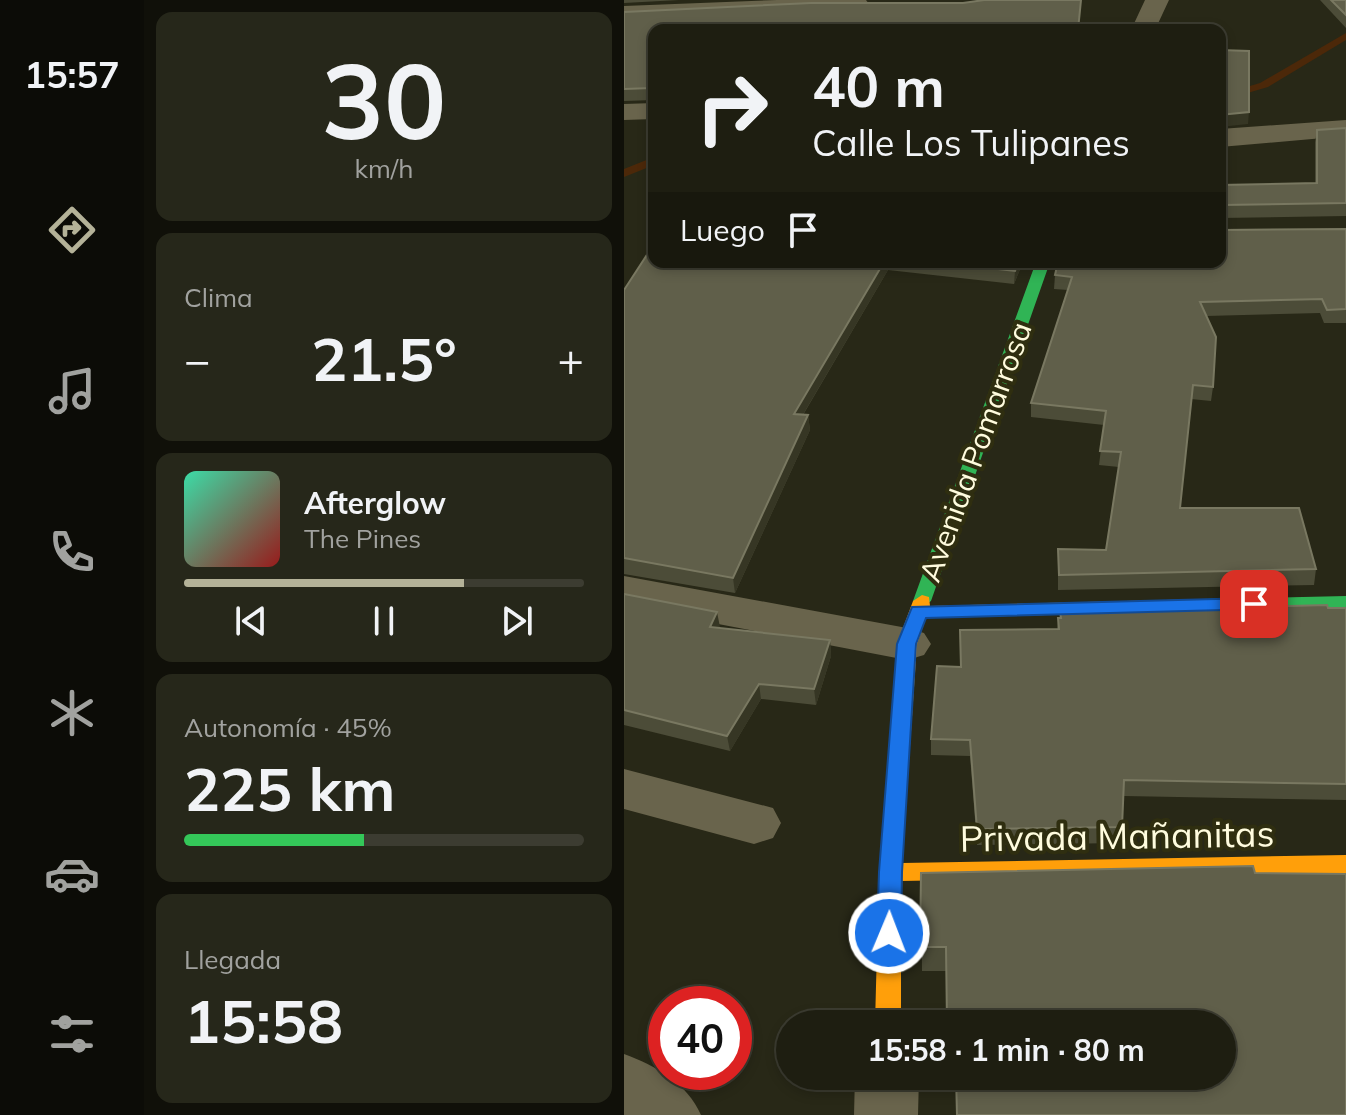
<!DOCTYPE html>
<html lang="es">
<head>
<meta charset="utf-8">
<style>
	:root { --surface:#1e1e11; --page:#26271a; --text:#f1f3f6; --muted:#a1a29f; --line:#3c3c31; --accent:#b4b298 }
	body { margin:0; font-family:Mulish,sans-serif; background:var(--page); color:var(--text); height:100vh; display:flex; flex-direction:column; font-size:30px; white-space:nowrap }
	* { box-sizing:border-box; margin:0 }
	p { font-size:26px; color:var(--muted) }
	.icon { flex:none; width:44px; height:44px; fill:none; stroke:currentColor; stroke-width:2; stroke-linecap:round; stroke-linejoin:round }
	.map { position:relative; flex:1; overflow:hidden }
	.panel { display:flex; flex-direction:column; gap:12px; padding:12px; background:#101009; width:480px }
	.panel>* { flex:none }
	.top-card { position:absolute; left:24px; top:24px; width:578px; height:244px; border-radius:16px; box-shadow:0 4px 12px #0003,0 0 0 2px var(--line); background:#1e1e11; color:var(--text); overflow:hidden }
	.speed { position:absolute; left:24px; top:986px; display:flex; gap:16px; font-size:40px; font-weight:700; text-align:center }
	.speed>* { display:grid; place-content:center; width:104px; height:104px; border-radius:50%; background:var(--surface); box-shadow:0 4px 12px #0003,0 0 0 2px var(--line); line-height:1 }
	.speed .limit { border:12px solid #d22; background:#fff; color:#111 }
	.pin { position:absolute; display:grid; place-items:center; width:68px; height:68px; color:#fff; margin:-34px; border-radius:16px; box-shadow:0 4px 12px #0006 }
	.me { position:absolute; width:88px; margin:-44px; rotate:1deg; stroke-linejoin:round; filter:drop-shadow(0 0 6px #0008) }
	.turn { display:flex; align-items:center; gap:28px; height:168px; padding:0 32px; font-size:36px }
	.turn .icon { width:104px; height:104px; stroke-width:2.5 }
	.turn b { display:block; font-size:56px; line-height:68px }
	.then { display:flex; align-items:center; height:76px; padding:0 32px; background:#0003; gap:16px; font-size:30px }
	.big { font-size:60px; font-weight:700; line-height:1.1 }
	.panel .card { flex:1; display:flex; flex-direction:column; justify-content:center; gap:12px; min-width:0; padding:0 28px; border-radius:16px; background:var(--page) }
	.panel .dial { align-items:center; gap:0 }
	.dial b { font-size:104px; line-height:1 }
	.song { display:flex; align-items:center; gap:24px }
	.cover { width:96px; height:96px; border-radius:12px; background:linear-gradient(135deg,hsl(160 70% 55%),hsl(0 70% 35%)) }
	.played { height:8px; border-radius:4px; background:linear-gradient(90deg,var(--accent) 70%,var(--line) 70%) }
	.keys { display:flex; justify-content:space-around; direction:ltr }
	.heat { display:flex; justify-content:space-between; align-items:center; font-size:44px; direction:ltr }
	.charge { height:12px; border-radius:6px; background:linear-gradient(90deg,#34c759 45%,var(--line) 0) }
	.trip { position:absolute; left:152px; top:1010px; width:460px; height:80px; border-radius:40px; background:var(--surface); box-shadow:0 4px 12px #0003,0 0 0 2px var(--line); font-weight:700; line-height:80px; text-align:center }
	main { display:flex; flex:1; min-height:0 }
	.menu { display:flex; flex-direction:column; width:144px; justify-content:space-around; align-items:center; background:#0c0c07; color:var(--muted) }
	.menu .icon { width:56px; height:56px }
	.menu .selected { color:var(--accent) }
	.menu b { font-size:36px; color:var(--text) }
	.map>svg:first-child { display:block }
</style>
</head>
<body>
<main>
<nav class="menu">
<b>15:57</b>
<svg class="icon selected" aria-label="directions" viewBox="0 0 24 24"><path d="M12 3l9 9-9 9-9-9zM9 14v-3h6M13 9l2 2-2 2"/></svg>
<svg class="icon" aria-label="music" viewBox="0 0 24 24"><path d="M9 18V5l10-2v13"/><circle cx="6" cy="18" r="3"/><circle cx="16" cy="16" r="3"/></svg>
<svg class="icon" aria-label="phone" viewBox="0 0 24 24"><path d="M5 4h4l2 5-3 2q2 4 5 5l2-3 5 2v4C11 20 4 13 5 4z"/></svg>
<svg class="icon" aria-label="climate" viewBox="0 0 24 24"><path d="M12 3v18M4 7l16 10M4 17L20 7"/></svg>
<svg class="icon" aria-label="car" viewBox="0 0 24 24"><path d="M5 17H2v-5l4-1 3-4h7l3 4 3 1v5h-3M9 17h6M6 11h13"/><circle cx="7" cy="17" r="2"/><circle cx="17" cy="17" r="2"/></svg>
<svg class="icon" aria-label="filters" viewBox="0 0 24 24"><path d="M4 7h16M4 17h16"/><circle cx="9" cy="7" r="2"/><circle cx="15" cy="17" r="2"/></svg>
</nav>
<section class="panel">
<div class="card dial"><b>30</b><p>km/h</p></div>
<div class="card"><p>Clima</p>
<div class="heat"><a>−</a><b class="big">21.5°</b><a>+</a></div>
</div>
<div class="card">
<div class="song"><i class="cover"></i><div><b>Afterglow</b><p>The Pines</p></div></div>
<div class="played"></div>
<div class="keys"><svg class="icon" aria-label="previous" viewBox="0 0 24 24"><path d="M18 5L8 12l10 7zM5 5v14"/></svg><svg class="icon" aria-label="pause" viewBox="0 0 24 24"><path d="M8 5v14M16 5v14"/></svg><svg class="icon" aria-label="next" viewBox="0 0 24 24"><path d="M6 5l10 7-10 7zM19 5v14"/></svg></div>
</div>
<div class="card"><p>Autonomía · 45%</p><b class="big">225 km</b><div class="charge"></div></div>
<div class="card"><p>Llegada</p><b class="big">15:58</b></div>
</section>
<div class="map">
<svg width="722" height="1115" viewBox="0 0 722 1115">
	<rect width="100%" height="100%" fill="#282817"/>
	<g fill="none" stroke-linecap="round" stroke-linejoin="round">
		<path fill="#4c2809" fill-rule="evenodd" d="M722 33V40L644 87 596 101V95L636 83Z
			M30 157V165L0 177V169Z"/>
		<path fill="#69644c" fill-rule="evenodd" d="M153 0H242L245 4 241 9 233 11 0 20V6Z
			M521 0H545L531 30H507Z
			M30 103V119L0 120V104Z
			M722 120V136L596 147V129Z
			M0 576 283 628 300 633 307 644 300 655 283 660 0 606Z
			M0 769 149 808 157 823 149 838 130 844 0 809Z
			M0 1054C32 1066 63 1083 77 1115H0Z
			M231 1076H295L294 1115H230Z"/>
		<path fill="#30b455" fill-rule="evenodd" d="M412 262H426L307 601 298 607 291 605 289 601Z
			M722 596V608L582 611 573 605 582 599Z"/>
		<path fill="#ff9f0a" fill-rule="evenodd" d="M298 595 305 597 306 606 582 599 591 605 582 611 302 618 293 644 278 863 722 855V873L277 881V1024H251L255 872 273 644 289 601Z"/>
	</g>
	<path fill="#4c4c38" d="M0 0H55L0 3Z
		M696 0H722V28Z
		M0 12 30 30V100L0 101Z
		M722 128V216L596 218V185L691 183V142L693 130Z
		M722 229V323H700L696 313 582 316 589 387 587 401 567 399 556 508 692 569 690 585 434 590V549L482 550 495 467 475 465 480 425 407 417V403L444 290 430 289 431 275Z
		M30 262H399L390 284 264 270 179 415H184L186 430 111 593 0 574V290Z
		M0 594 96 627 95 628 206 640 207 656 192 705 137 699 106 751 0 725Z
		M704 608H722V800L500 796 497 843 353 845 346 756 307 755V739L337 667 433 629 434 618Z
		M297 873 598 1076 322 971H298Z"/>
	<path fill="#363624" d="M625 112 624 124 596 127V115Z
		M260 262H264V270L171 428 170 414Z
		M394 262H399L390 284 391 271Z
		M184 415 186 430 111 593 109 578Z
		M93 612 96 627 88 643 86 627Z
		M206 640 207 656 192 705 190 689Z
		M135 684 137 699 106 751 103 736Z"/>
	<path fill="#605f4a" stroke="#797861" stroke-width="2" d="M360 0H457L454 30H30V90L28 88 0 89V12L187 3H339Z
		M707 0H722V15Z
		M596 50 625 51V112L596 115Z
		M722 128V203L597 205 596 206V185L693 183V130Z
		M722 229V309L703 310 698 299 576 302 592 337 589 387 569 385 556 508H675L692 569 435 575 434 549 482 550 497 452 476 451 482 411 407 403 448 277 431 275 434 262H596V230Z
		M30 244V262H260L170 414 184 415 109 578 0 558V290Z
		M312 262H394L391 271Z
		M0 594 93 612 86 627 206 640 190 689 135 684 103 736 0 710Z
		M703 605 704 608H722V784L500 780 498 827 353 829 346 740 307 739 313 666 337 667 336 630 435 629 434 618H437L436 612Z
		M629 866 631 873 722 874V1115H333L332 1076H598V1024H323L322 947H296L297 873Z"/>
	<path fill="#1a73e8" stroke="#114b97" stroke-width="2" d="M630 598 637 600 640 604 637 609 302 618 292 644 278 872 277 933 274 940 265 943 257 940 253 933 255 872 273 644 288 607Z"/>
	<g text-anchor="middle" stroke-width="8" stroke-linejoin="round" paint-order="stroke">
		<g font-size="30" fill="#fffcde" stroke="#2f2e10">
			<text transform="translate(352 452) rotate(-70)" y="10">Avenida Pomarrosa</text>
		</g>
		<g font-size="36" fill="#fffcde" stroke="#2f2e10">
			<text transform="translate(493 836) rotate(-1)" y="13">Privada Mañanitas</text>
		</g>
	</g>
</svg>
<div class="speed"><div class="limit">40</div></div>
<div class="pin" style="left:630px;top:604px;background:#d93025"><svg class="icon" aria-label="arrive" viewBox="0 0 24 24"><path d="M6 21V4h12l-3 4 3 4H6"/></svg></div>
<svg class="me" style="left:265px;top:933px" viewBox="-20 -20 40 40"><circle r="17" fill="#1a73e8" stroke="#fff" stroke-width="3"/><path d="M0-11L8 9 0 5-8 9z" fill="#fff"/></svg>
<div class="trip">15:58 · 1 min · 80 m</div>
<div class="top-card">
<div class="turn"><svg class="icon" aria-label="right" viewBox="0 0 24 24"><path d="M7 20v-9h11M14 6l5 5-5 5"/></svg><div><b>40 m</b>Calle Los Tulipanes</div></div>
<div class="then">Luego<svg class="icon" aria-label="arrive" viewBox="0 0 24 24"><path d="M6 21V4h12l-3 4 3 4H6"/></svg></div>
</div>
</div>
</main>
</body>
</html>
